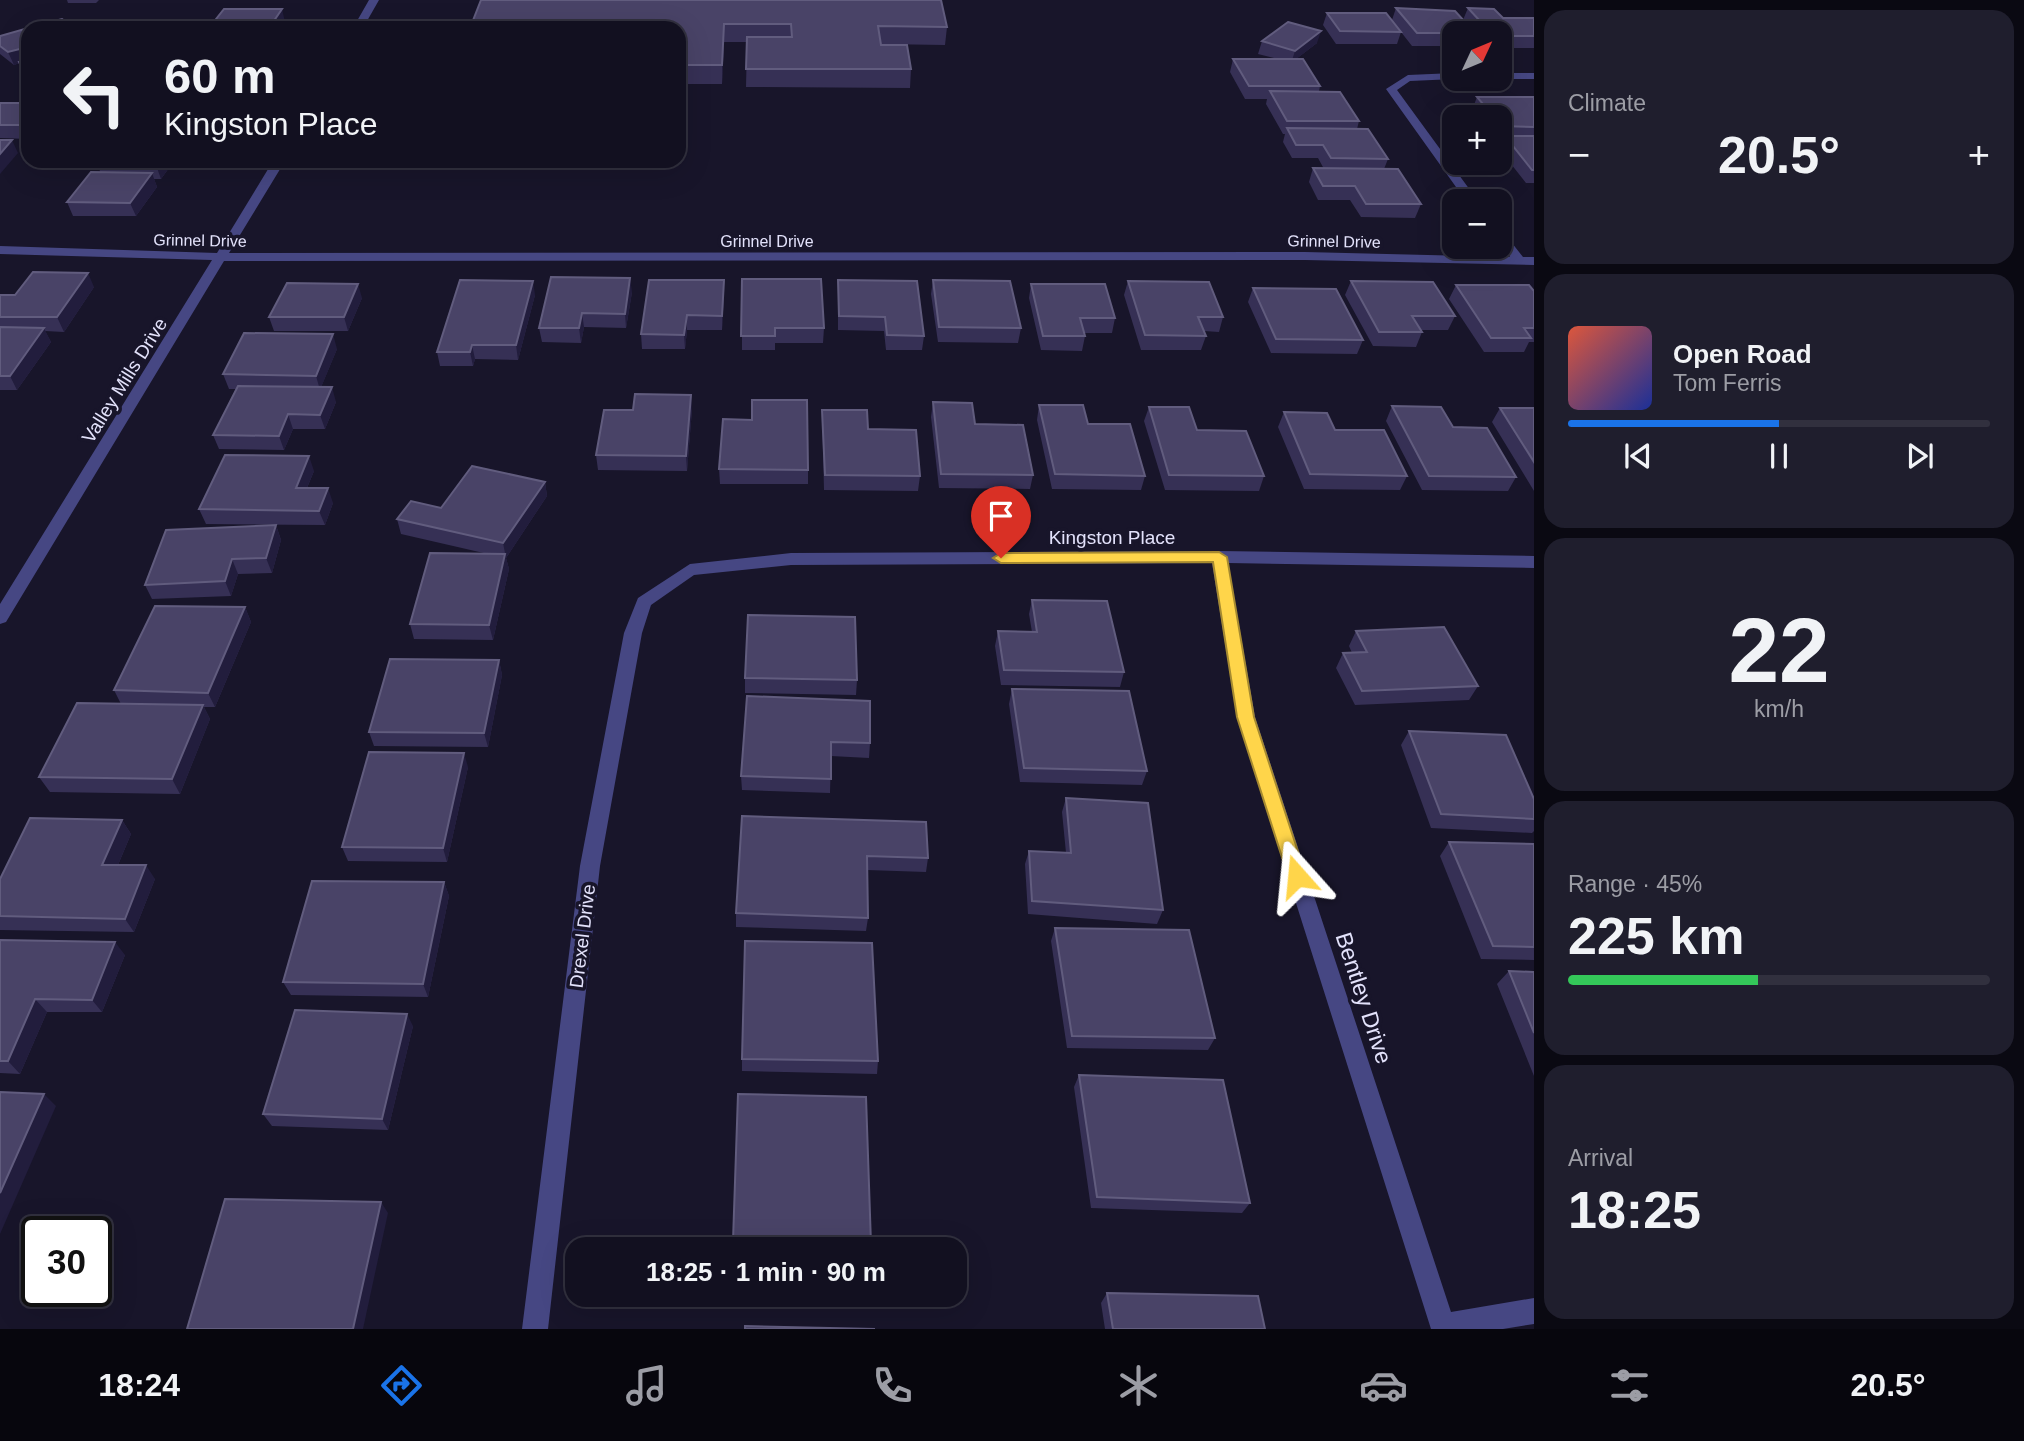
<!DOCTYPE html>
<html lang="en">
<head>
<meta charset="utf-8">
<style>
	:root { --surface:#121020; --page:#1f1e2d; --text:#f1f3f6; --muted:#9c9da5; --line:#31303e; --accent:#1a73e8 }
	body { margin:0; font-family:Arial,sans-serif; background:var(--page); color:var(--text); height:100vh; display:flex; flex-direction:column; font-size:26px; white-space:nowrap }
	* { box-sizing:border-box; margin:0 }
	p { font-size:23px; color:var(--muted) }
	.icon { flex:none; width:38px; height:38px; fill:none; stroke:currentColor; stroke-width:2; stroke-linecap:round; stroke-linejoin:round }
	.map { position:relative; flex:1; overflow:hidden }
	.details { display:flex; flex-direction:column; gap:10px; padding:10px; background:#0a0912; width:490px }
	.details>* { flex:none }
	.hud { position:absolute; left:21px; top:21px; width:665px; height:147px; border-radius:21px; box-shadow:0 7px 28px #0002,0 0 0 2px var(--line); background:#121020; color:var(--text); overflow:hidden }
	.needle { width:46px; rotate:46deg }
	.tools { position:absolute; left:1442px; top:21px; display:grid; gap:14px }
	.tools a { display:grid; place-items:center; width:70px; height:70px; border-radius:14px; background:var(--surface); box-shadow:0 7px 28px #0002,0 0 0 2px var(--line); font-size:35px }
	.speed { position:absolute; left:21px; top:1216px; display:flex; gap:14px; font-size:35px; font-weight:700; text-align:center }
	.speed>* { display:grid; place-content:center; width:91px; height:91px; border-radius:50%; background:var(--surface); box-shadow:0 7px 28px #0002,0 0 0 2px var(--line); line-height:1 }
	.speed .limit { border:4px solid #111; border-radius:10px; background:#fff; color:#111 }
	.pin { position:absolute; display:grid; place-items:center; width:60px; height:60px; color:#fff; margin:-72px -30px; border-radius:50% 50% 50% 0; rotate:-45deg; box-shadow:0 0 7px #0007 }
	.pin .icon { rotate:45deg }
	.me { position:absolute; width:77px; margin:-38px; rotate:342deg; stroke-linejoin:round; filter:drop-shadow(0 0 5px #0008) }
	.turn { display:flex; align-items:center; gap:24px; height:147px; padding:0 28px; font-size:32px }
	.turn .icon { width:91px; height:91px; stroke-width:2.5 }
	.turn b { display:block; font-size:49px; line-height:60px }
	.big { font-size:52px; font-weight:700; line-height:1.1 }
	.details .card { flex:1; display:flex; flex-direction:column; justify-content:center; gap:10px; min-width:0; padding:0 24px; border-radius:21px; background:var(--page) }
	.details .dial { align-items:center; gap:0 }
	.dial b { font-size:91px; line-height:1 }
	.song { display:flex; align-items:center; gap:21px }
	.cover { width:84px; height:84px; border-radius:10px; background:linear-gradient(135deg,hsl(10 70% 55%),hsl(230 70% 35%)) }
	.played { height:7px; border-radius:4px; background:linear-gradient(90deg,var(--accent) 50%,var(--line) 50%) }
	.keys { display:flex; justify-content:space-around; direction:ltr }
	.heat { display:flex; justify-content:space-between; align-items:center; font-size:38px; direction:ltr }
	.charge { height:10px; border-radius:5px; background:linear-gradient(90deg,#34c759 45%,var(--line) 0) }
	.trip { position:absolute; left:565px; top:1237px; width:402px; height:70px; border-radius:21px; background:var(--surface); box-shadow:0 7px 28px #0002,0 0 0 2px var(--line); font-weight:700; line-height:70px; text-align:center }
	.tab-bar { display:flex; height:112px; justify-content:space-around; align-items:center; background:#07060d; color:var(--muted) }
	.tab-bar .icon { width:49px; height:49px }
	.tab-bar .current { color:var(--accent) }
	.tab-bar b { font-size:32px; color:var(--text) }
	main { display:flex; flex:1; min-height:0 }
	.map>svg:first-child { display:block }
</style>
</head>
<body>
<main>
<div class="map">
<svg width="1534" height="1329" viewBox="0 0 1534 1329">
	<rect width="100%" height="100%" fill="#18152a"/>
	<g fill="none" stroke-linecap="round" stroke-linejoin="round">
		<path fill="#464783" fill-rule="evenodd" d="M369 0H379L363 28H353Z
			M1454 73 1455 79 1410 81 1397 90 1478 201H1466L1386 89 1408 75Z
			M1500 73H1534V79H1500Z
			M273 161H285L229 253 1305 252 1510 257 1500 244V232L1504 233 1523 257H1534V265L1305 260 224 261 6 622 0 624V604L212 260 0 254V246L217 253Z
			M1219 551 1534 556V568L1228 563 1255 717 1451 1312 1534 1298V1324L1503 1329H1431L1237 717 1212 563 791 565 694 575 651 605 642 633 600 866 548 1329H522L580 866 624 633 638 598 690 564 791 553Z"/>
	</g>
	<path fill="#363055" d="M67 0H99L96 3H68Z
		M481 0 947 27 945 45 880 44 911 69 910 88 746 87 747 42H724L722 84H679V28H473L472 23Z
		M1396 8 1463 20 1468 8 1503 18H1534V48H1500V33H1454V46H1412L1401 32 1397 44H1336L1323 25 1327 13 1392 20Z
		M28 28V82L19 63 14 65 0 54V36Z
		M1262 41 1317 43 1296 59 1320 86 1319 91 1359 121 1357 129 1388 159 1384 169 1421 204 1415 218 1361 217 1350 200H1318L1309 182 1313 168 1324 169 1318 158H1292L1283 142 1285 134H1283L1266 104 1267 99H1245L1230 72 1233 59H1278L1258 54Z
		M1477 97H1534V183H1526L1500 150 1504 140H1500V117H1478L1472 110Z
		M0 103H28V139L0 138Z
		M100 161H174L161 179H154L157 187 136 216H73L67 202 101 173 97 165Z
		M742 279 824 328 823 343H775V350H742Z
		M838 280 924 336 922 350H886L884 331 838 330Z
		M933 280 1021 328 1018 343 938 342 931 294Z
		M1128 281 1223 317 1219 332 1204 331 1206 336 1201 350H1141L1124 295Z
		M1351 281 1455 316 1448 330H1421L1422 332 1416 347 1373 346 1345 295Z
		M1031 284 1115 318 1112 333H1084L1085 336 1082 351 1041 350 1029 298Z
		M1456 285 1534 291V342H1529L1524 352H1484L1449 299Z
		M94 287 64 332 45 331 51 342 17 390H0V295H15Z
		M1253 288 1363 340 1357 354 1271 353 1248 302Z
		M632 292 626 328 584 327 581 343 542 342 539 328Z
		M724 294 722 330H687L685 349H642L641 334Z
		M535 295 518 360 475 359 473 366H440L437 352Z
		M362 298 348 331H274L269 317Z
		M337 349 321 387 336 402 325 429H293L284 450 219 449 213 435 236 389H229L223 374Z
		M933 402 975 424 1033 475 1030 489 939 488 931 417Z
		M1039 405 1088 424 1145 476 1141 490 1052 489 1037 420Z
		M1392 406 1453 427 1516 477 1508 491 1422 490 1386 421Z
		M1149 407 1197 430 1264 476 1259 491 1165 490 1144 421Z
		M1500 408H1534V491L1492 422Z
		M692 409 687 471 598 470 596 455 633 410Z
		M822 410 868 429 920 476 918 491 824 490Z
		M1284 412 1407 476 1400 490 1304 489 1278 427Z
		M719 469 808 470V484H720Z
		M314 471 307 488 333 503 325 525 206 524 199 509Z
		M545 482 547 496 506 558 509 569 493 640 414 639 410 624 488 554 401 534 397 519Z
		M276 525 281 540 272 573 238 574 231 596 152 599 145 585Z
		M1032 600 1124 672 1120 687 1001 685 995 646 998 631 1032 632 1029 614Z
		M245 607 251 622 215 707H204L210 719 180 794 50 792 39 777 121 704 114 690Z
		M1356 631 1478 686 1469 700 1355 705 1336 668 1343 653H1352L1349 646Z
		M499 660 502 675 488 747 374 746 369 732Z
		M745 678 857 680 856 695 745 693Z
		M1012 689 1147 771 1142 785 1020 782 1009 704Z
		M747 696 870 743 869 758 831 756 830 793 742 790 741 776Z
		M1409 731 1534 799V831L1532 833 1431 828 1401 745Z
		M468 767 447 862 348 861 342 847Z
		M1066 798 1163 910 1157 924 1028 914 1025 864 1029 851 1066 853 1062 812Z
		M742 816 928 858 926 872 867 870 868 918 866 931 736 927V913Z
		M122 820 131 834 118 865 155 879 134 932 0 930V879Z
		M1449 842 1534 844V960L1481 959 1440 856Z
		M444 882 449 896 428 997 291 995 283 982Z
		M1055 928 1215 1038 1208 1050 1067 1048 1051 941Z
		M0 940 125 955 102 1012H47L20 1074 0 1073Z
		M1509 971 1534 972V1076L1497 984Z
		M413 1026 388 1130 272 1126 263 1114Z
		M742 1059 878 1061 877 1074 742 1071Z
		M1079 1075 1250 1203 1242 1213 1091 1208 1074 1087Z
		M733 1241 871 1244 870 1250H733Z
		M1107 1293 1265 1329H1105L1101 1303Z"/>
	<path fill="#221d3d" d="M282 9 285 22 281 28H269Z
		M724 24V42L722 84V65Z
		M1321 31 1317 43 1291 63 1295 51Z
		M28 47V61L14 65 8 52Z
		M28 119V137L23 125Z
		M12 140 18 153 0 174V154Z
		M159 161H174L161 179 156 165Z
		M152 173 157 187 136 216 130 203Z
		M88 273 94 287 64 332 57 317Z
		M630 278 632 292 626 328 625 314Z
		M724 280V294L722 330V316Z
		M533 281 535 295 518 360 516 345Z
		M358 284 362 298 348 331 344 317Z
		M582 313 584 327 581 343 579 328Z
		M687 315V330L685 349 684 335Z
		M44 328 51 342 17 390 10 376Z
		M333 334 337 349 320 390 316 376Z
		M472 345 475 359 473 366 470 352Z
		M332 387 336 402 325 429 320 415Z
		M691 395 692 409 687 471 686 456Z
		M288 414 293 429 284 450 279 436Z
		M309 456 314 471 301 502 296 488Z
		M545 482 547 496 506 558 503 543Z
		M328 488 333 503 325 525 319 511Z
		M276 525 281 540 272 573 266 558Z
		M505 554 509 569 493 640 489 625Z
		M232 559 238 574 231 596 225 581Z
		M245 607 251 622 215 707 208 693Z
		M499 660 502 675 488 747 484 733Z
		M203 705 210 719 180 794 172 779Z
		M464 753 468 767 447 862 443 848Z
		M122 820 131 834 112 879 102 865Z
		M146 865 155 879 134 932 125 919Z
		M444 882 449 896 428 997 423 984Z
		M115 942 125 955 102 1012 92 1000Z
		M35 999 47 1012 20 1074 8 1061Z
		M407 1014 413 1026 388 1130 382 1119Z
		M44 1094 56 1106 0 1234V1193Z
		M381 1202 388 1213 363 1329H353Z"/>
	<path fill="#494367" stroke="#615c7e" stroke-width="2" d="M481 0H941L947 27 878 26 881 45H907L911 69H746L747 37H792L791 24H724L722 65H679V28H649V23H599L598 27H521L522 23H472Z
		M1396 8 1455 11 1475 33H1417Z
		M1468 8 1494 9 1503 18H1534V36H1500V33H1491Z
		M224 9H282L269 28H209Z
		M1327 13H1386L1401 32 1340 31Z
		M62 19 75 28H28Z
		M1288 22 1321 31 1295 51 1262 41Z
		M28 28V47L8 52 0 46V36Z
		M1233 59H1303L1320 86H1249Z
		M28 60V79L19 62Z
		M1270 91 1340 92 1359 121H1287Z
		M1477 97H1534V127L1501 126 1500 124V117H1494Z
		M0 103H28V119L23 125H0Z
		M1287 128 1368 129 1388 159 1331 158 1323 145H1296Z
		M1505 136H1534V170H1532Z
		M0 140H12L0 154Z
		M100 161H159L156 165H97Z
		M1313 168 1398 169 1421 204H1366L1355 186H1323Z
		M91 172 152 173 130 203 67 202Z
		M33 272 88 273 57 317H0V295H15Z
		M551 277 630 278 625 314 582 313 579 328H539Z
		M742 279H821L824 328H775V336H741Z
		M460 280 533 281 516 345H472L470 352H437Z
		M649 280H724L722 316 687 315 684 335 641 334Z
		M838 280 917 281 924 336 887 335 885 317 839 316Z
		M933 280 1010 281 1021 328 939 327Z
		M1128 281 1209 282 1223 317H1198L1206 336 1145 335Z
		M1351 281 1433 282 1455 316H1412L1422 332H1379Z
		M287 283 358 284 344 317H269Z
		M1031 284H1105L1115 318H1080L1085 336H1043Z
		M1456 285H1529L1534 291V328H1524L1531 338H1491Z
		M1253 288 1336 289 1363 340 1276 339Z
		M0 327 44 328 10 376H0Z
		M244 333 333 334 316 376 223 374Z
		M238 386 332 387 320 415 288 414 279 436 213 435Z
		M635 394 691 395 686 456 596 455 604 410H633Z
		M752 400H807L808 470 719 469 723 419 752 420Z
		M933 402 972 403 975 424 1023 425 1033 475 941 474Z
		M1039 405H1083L1088 424H1130L1145 476 1055 474Z
		M1392 406 1441 407 1453 427 1487 428 1516 477 1429 476Z
		M1149 407H1189L1197 430 1246 431 1264 476 1169 475Z
		M1500 408H1534V462Z
		M822 410H867L868 429 916 430 920 476 825 475Z
		M1284 412 1327 413 1335 430H1384L1407 476 1310 474Z
		M225 455 309 456 296 488H328L319 511 199 509Z
		M472 466 545 482 503 543 397 519 411 501 441 508Z
		M276 525 266 558 232 559 225 581 145 585 166 530Z
		M430 553 505 554 489 625 410 624Z
		M1032 600 1107 601 1124 672 1004 670 998 631 1037 632Z
		M155 606 245 607 208 693 114 690Z
		M748 615 855 617 857 680 745 678Z
		M1444 627 1478 686 1362 691 1343 653 1367 652 1356 631Z
		M390 659 499 660 484 733 369 732Z
		M1012 689 1129 691 1147 771 1024 768Z
		M747 696 870 701V743L831 742V779L741 776Z
		M77 703 203 705 172 779 39 777Z
		M1409 731 1506 735 1534 799V819L1441 814Z
		M369 752 464 753 443 848 342 847Z
		M1066 798 1148 803 1163 910 1032 901 1029 851 1071 853Z
		M742 816 926 822 928 858 867 856 868 918 736 913Z
		M30 818 122 820 102 865H146L125 919 0 916V879Z
		M1449 842 1534 844V947L1493 946Z
		M312 881 444 882 423 984 283 982Z
		M1055 928 1189 930 1215 1038 1072 1036Z
		M0 940 115 942 92 1000 35 999 8 1061H0Z
		M745 941 872 943 878 1061 742 1059Z
		M1509 971 1534 972V1033Z
		M295 1010 407 1014 382 1119 263 1114Z
		M1079 1075 1223 1080 1250 1203 1097 1197Z
		M0 1092 44 1094 0 1193Z
		M738 1094 866 1097 871 1244 733 1241Z
		M225 1199 381 1202 353 1329H187Z
		M1107 1293 1258 1296 1265 1329H1113Z
		M745 1326 875 1329H745Z"/>
	<path fill="#ffd54a" stroke="#a68a30" stroke-width="2" d="M1219 552 1227 557 1254 717 1306 876 1304 881 1297 884 1291 881 1288 876 1237 717 1213 562 1001 563 993 558 1001 553Z"/>
	<g text-anchor="middle" stroke-width="7" stroke-linejoin="round" paint-order="stroke">
		<g font-size="16" fill="#e3e2fb" stroke="#18152a">
			<text transform="translate(200 240) rotate(1)" y="6">Grinnel Drive</text>
			<text x="767" y="247">Grinnel Drive</text>
			<text transform="translate(1334 241) rotate(1)" y="6">Grinnel Drive</text>
		</g>
		<g font-size="19" fill="#e3e2fb" stroke="#18152a">
			<text transform="translate(124 380) rotate(-58)" y="7">Valley Mills Drive</text>
			<text x="1112" y="544">Kingston Place</text>
			<text transform="translate(582 936) rotate(-83)" y="7">Drexel Drive</text>
		</g>
		<g font-size="23" fill="#e3e2fb" stroke="#18152a">
			<text transform="translate(1364 998) rotate(72)" y="8">Bentley Drive</text>
		</g>
	</g>
</svg>
<div class="tools">
<a><svg class="needle" viewBox="-14 -14 28 28"><path d="M0-13l5 13h-10z" fill="#e53935"/><path d="M0 13l5-13h-10z" fill="#9c9da5"/></svg></a>
<a>+</a>
<a>−</a>
</div>
<div class="speed"><div class="limit">30</div></div>
<div class="pin" style="left:1001px;top:558px;background:#d93025"><svg class="icon" aria-label="arrive" viewBox="0 0 24 24"><path d="M6 21V4h12l-3 4 3 4H6"/></svg></div>
<svg class="me" style="left:1297px;top:876px" viewBox="-20 -20 40 40"><path d="M0-17L14 15 0 8-14 15z" fill="#ffd54a" stroke="#fff" stroke-width="4"/></svg>
<div class="trip">18:25 · 1 min · 90 m</div>
<div class="hud">
<div class="turn"><svg class="icon" aria-label="left" viewBox="0 0 24 24"><path d="M17 20v-9H6M10 6l-5 5 5 5"/></svg><div><b>60 m</b>Kingston Place</div></div>
</div>
</div>
<section class="details">
<div class="card"><p>Climate</p>
<div class="heat"><a>−</a><b class="big">20.5°</b><a>+</a></div>
</div>
<div class="card">
<div class="song"><i class="cover"></i><div><b>Open Road</b><p>Tom Ferris</p></div></div>
<div class="played"></div>
<div class="keys"><svg class="icon" aria-label="previous" viewBox="0 0 24 24"><path d="M18 5L8 12l10 7zM5 5v14"/></svg><svg class="icon" aria-label="pause" viewBox="0 0 24 24"><path d="M8 5v14M16 5v14"/></svg><svg class="icon" aria-label="next" viewBox="0 0 24 24"><path d="M6 5l10 7-10 7zM19 5v14"/></svg></div>
</div>
<div class="card dial"><b>22</b><p>km/h</p></div>
<div class="card"><p>Range · 45%</p><b class="big">225 km</b><div class="charge"></div></div>
<div class="card"><p>Arrival</p><b class="big">18:25</b></div>
</section>
</main>
<nav class="tab-bar">
<b>18:24</b>
<svg class="icon current" aria-label="directions" viewBox="0 0 24 24"><path d="M12 3l9 9-9 9-9-9zM9 14v-3h6M13 9l2 2-2 2"/></svg>
<svg class="icon" aria-label="music" viewBox="0 0 24 24"><path d="M9 18V5l10-2v13"/><circle cx="6" cy="18" r="3"/><circle cx="16" cy="16" r="3"/></svg>
<svg class="icon" aria-label="phone" viewBox="0 0 24 24"><path d="M5 4h4l2 5-3 2q2 4 5 5l2-3 5 2v4C11 20 4 13 5 4z"/></svg>
<svg class="icon" aria-label="climate" viewBox="0 0 24 24"><path d="M12 3v18M4 7l16 10M4 17L20 7"/></svg>
<svg class="icon" aria-label="car" viewBox="0 0 24 24"><path d="M5 17H2v-5l4-1 3-4h7l3 4 3 1v5h-3M9 17h6M6 11h13"/><circle cx="7" cy="17" r="2"/><circle cx="17" cy="17" r="2"/></svg>
<svg class="icon" aria-label="filters" viewBox="0 0 24 24"><path d="M4 7h16M4 17h16"/><circle cx="9" cy="7" r="2"/><circle cx="15" cy="17" r="2"/></svg>
<b>20.5°</b>
</nav>
</body>
</html>
